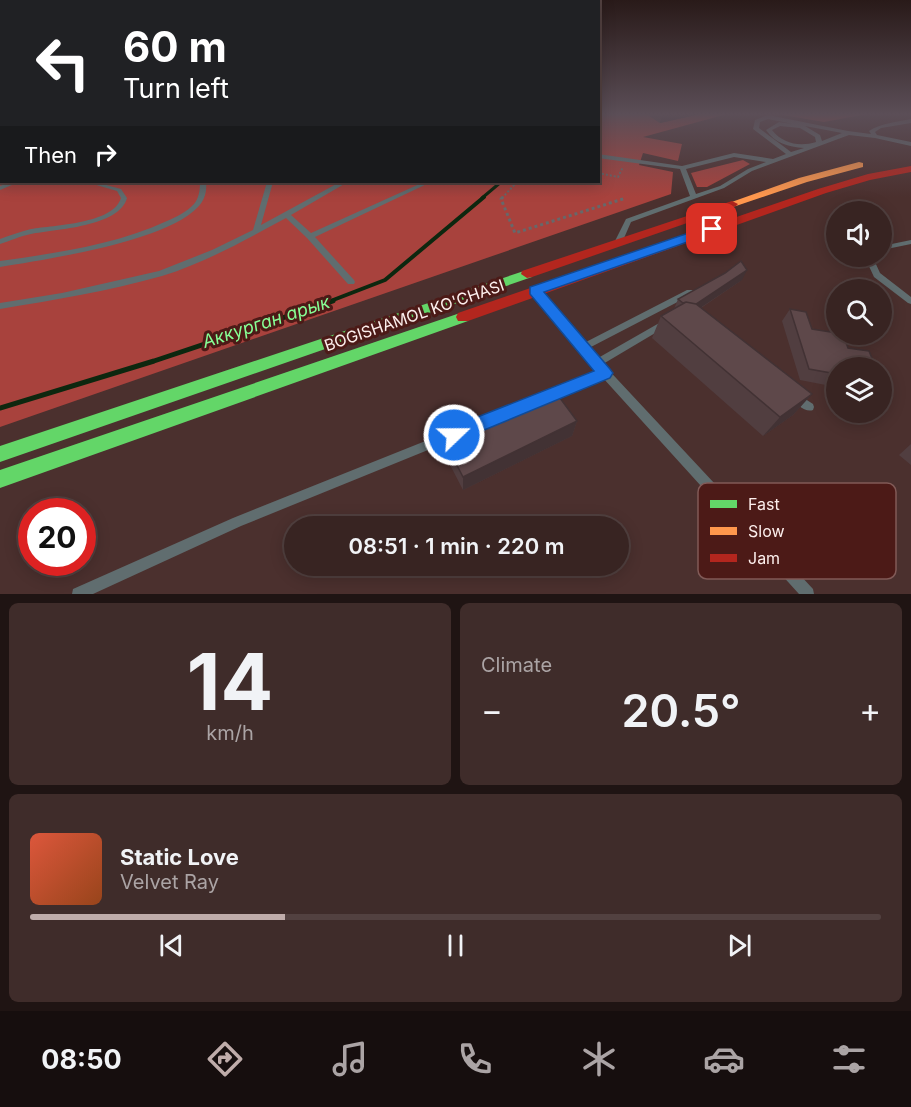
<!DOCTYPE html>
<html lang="en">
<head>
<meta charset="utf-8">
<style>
	:root { --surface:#382422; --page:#3f2c2a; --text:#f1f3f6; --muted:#aba4a5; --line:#524140; --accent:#bfacaa }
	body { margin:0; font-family:Inter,sans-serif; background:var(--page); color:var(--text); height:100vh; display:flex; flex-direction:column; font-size:22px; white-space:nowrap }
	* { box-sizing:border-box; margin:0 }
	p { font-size:20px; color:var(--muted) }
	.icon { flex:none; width:33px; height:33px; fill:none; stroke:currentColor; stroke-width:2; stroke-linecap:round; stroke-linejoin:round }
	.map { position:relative; height:594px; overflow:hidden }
	.details { display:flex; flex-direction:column; gap:9px; padding:9px; background:#1f1413; flex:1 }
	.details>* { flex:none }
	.banner { position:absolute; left:0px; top:0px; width:600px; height:183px; box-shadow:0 3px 15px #0003,0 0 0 2px var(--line); background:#202124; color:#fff; overflow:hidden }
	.controls { position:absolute; left:826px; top:201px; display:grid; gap:12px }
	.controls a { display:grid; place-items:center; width:66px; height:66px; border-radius:50%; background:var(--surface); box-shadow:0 3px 15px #0003,0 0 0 2px var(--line); font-size:30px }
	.speed { position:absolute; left:18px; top:498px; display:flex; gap:12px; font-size:30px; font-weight:700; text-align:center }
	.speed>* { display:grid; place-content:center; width:78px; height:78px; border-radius:50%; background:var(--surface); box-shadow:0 3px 15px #0003,0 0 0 2px var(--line); line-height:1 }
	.speed .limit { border:9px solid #d22; background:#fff; color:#111 }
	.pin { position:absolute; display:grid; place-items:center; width:51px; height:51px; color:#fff; margin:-26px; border-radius:12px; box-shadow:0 3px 9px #0006 }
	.me { position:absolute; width:66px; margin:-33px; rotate:68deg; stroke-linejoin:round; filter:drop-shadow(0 0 4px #0008) }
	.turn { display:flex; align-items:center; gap:21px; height:126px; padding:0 24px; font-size:27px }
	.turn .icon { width:78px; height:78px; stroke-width:2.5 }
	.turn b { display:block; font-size:42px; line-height:51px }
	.then { display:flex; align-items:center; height:57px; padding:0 24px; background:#0003; gap:12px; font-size:22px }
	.big { font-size:45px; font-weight:600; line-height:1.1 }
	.details .tile { flex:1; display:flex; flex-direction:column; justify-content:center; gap:9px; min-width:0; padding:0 21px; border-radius:9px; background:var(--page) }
	.details .dial { align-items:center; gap:0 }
	.dial b { font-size:78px; line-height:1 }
	.song { display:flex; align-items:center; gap:18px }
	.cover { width:72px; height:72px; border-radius:9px; background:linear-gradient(135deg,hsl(10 70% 55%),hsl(20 70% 35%)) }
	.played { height:6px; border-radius:3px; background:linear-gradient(90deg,var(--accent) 30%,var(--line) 30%) }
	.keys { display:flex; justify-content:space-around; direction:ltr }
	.heat { display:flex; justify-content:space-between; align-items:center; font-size:33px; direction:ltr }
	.details .tiles { flex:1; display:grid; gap:9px; grid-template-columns:1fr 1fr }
	.tile:last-child { grid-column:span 2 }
	.trip { position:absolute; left:284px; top:516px; width:345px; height:60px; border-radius:30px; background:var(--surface); box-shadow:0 3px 15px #0003,0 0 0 2px var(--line); font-weight:600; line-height:60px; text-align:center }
	.menu { display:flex; height:96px; justify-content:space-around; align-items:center; background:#160e0e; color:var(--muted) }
	.menu .icon { width:42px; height:42px }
	.menu .active { color:var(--accent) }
	.menu b { font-size:27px; color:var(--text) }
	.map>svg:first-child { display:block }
</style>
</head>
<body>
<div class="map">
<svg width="911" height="594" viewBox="0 0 911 594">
	<rect width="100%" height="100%" fill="#4b302e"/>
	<path fill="#a8423d" d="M0 114 2 182H598L599 114H727L643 137 682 144 678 161 643 153 639 165 673 172 671 194 0 427Z
		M777 114H867L824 122Z
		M743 160 750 164 707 187H697L691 173Z"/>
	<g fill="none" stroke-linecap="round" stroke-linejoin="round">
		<path stroke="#0d270f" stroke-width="3" d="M482 198 501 182"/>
		<path stroke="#0d270f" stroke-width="4" d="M328 302 385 280 484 197"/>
		<path stroke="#0d270f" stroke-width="5" d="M0 408 154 361 333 301"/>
		<path stroke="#67686a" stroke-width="2" stroke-dasharray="2 2" stroke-linecap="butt" d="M598 173 618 177 623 167
			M502 198 517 182"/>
		<path stroke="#67686a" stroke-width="3" stroke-dasharray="3 3" stroke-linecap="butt" d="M503 197 501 199 515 233 626 198"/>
		<path fill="#606d6f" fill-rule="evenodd" d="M768 115 848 131 871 134 869 131C881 123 897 122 911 119V123L881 128 875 132 877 135 911 142V146L875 138 849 135 752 171 724 188 631 222 621 245H615L614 243 626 219 690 196 680 169 598 158V154L682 166 734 153 773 159 786 154 753 129 755 120ZM768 119 793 124 779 122 766 130C775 143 788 147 804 148L791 152 759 128 760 122ZM780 126 800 128 815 137 816 142C800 147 783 144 772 130ZM805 126 842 133 822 141 820 135ZM734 157 766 162 748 169 720 186 696 194 686 169Z
			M0 121H2V125H0Z
			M2 130V134L0 135V131Z
			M2 162V166L0 167V163Z
			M11 182H19L0 190V186Z
			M86 182H95L121 189 127 198C119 227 56 229 31 234 20 236 10 241 0 244V239C10 235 20 232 31 229 54 225 113 224 121 198L117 191Z
			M200 182H206C207 191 205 200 198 207 165 242 48 259 0 267V261C56 253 115 245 167 221 176 217 187 212 194 204 199 198 200 190 200 182Z
			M267 182H273L261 225 340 182H347L346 183 291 215 311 233 424 182H431L315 237 354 280 355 282 354 284H348L307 238 286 218C247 239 205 263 162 276 109 291 54 300 0 309V303L62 293 159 271 212 250 253 230Z
			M911 240V244L882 250V246Z
			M870 256H878L875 262 880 273 911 297V304L908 303 874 277 867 262Z
			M535 288 538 289 584 343 687 290H693L694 292 693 294 589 348 598 358 661 322H667L668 324 667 326 603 364 813 589 814 594H799L603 378 550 400 547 401 544 400 542 397 544 394 598 372 532 293 531 291Z
			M796 393 813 404 814 407 813 410C805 413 795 403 791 397L793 394Z
			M488 416 492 418 493 421 492 424 241 526 93 594H72L73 589 233 518Z"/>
		<path fill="#63d668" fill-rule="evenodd" d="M527 270 533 274 532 277 0 462V446Z
			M463 312 468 313 470 317 468 321 0 488V470Z"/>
		<path fill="#ff974d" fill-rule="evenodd" d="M859 162 863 163V167L807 182 736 206 732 207 726 204 799 178Z"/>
		<path fill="#b3261e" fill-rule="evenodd" d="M911 166V172L870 180 826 193 468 321H458L456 317 458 313 818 189 868 174Z
			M732 201 738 204 736 206 532 277 527 278 521 274 522 271Z"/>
	</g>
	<path fill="#513e40" d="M646 114H700L660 123Z
		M742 280 701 308 812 394 793 415 763 436 652 338 661 316 674 309 678 299Z
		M790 309 812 329 837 368V388L836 387 800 380 782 321Z
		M882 382 889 398 882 404Z
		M577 421 572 436 463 490 445 455 444 440Z
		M911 444V465L899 455Z"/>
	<path fill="#423234" d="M663 114H700L660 123Z
		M747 270 742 280 691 314 695 305Z
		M812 394 793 415 763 436 780 417Z
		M577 421 572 436 463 490V477Z"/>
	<path fill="#5e484a" stroke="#423234" stroke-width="1.5" d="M741 261 747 270 696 304 686 302 683 303 678 299 725 273Z
		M686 302 696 304 812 394 780 417 661 316Z
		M790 309 806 312 812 329 837 333V334H843L848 348 869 351 876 368H837V374L809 369Z
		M882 382 889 398 882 397Z
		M554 390 577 421 463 477 444 440Z"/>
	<linearGradient id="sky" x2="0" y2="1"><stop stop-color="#291a19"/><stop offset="0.58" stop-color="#5b4e57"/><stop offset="1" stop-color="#5b4e57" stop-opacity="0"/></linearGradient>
	<rect width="911" height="197" fill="url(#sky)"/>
	<path fill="#1a73e8" stroke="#114b97" stroke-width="1.5" d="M712 225 718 229 716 232 544 292 610 369 613 373 610 378 460 440 454 442 447 440 445 435 447 429 594 371 530 294V287Z"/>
	<g text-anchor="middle" stroke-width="6" stroke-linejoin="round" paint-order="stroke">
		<g font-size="16" fill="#fdefed" stroke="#4c1a17">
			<text transform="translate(414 315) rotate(-19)" y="6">BOGISHAMOL KO'CHASI</text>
		</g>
		<g font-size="18" font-style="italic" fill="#87fd94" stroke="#4c1a17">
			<text transform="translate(266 322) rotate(-18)" y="6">Аккурган арык</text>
		</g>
	</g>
	<rect x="698" y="483" width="198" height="96" rx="9" fill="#4c1a17" stroke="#815a57" stroke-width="1.5"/>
	<rect x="710" y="500" width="27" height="8" fill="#63d668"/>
	<rect x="710" y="527" width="27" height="8" fill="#ff974d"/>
	<rect x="710" y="554" width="27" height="8" fill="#b3261e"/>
	<g font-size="16" fill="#fdefed">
		<text x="748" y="510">Fast</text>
		<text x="748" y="537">Slow</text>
		<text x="748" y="564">Jam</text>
	</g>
</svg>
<div class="controls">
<a><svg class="icon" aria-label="sound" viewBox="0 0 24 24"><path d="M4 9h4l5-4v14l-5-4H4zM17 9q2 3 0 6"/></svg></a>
<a><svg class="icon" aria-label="search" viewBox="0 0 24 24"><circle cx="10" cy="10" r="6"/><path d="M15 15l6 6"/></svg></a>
<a><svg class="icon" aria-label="layers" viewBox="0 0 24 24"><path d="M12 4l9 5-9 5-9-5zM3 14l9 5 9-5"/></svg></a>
</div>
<div class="speed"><div class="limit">20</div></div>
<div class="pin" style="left:712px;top:229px;background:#d93025"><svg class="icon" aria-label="arrive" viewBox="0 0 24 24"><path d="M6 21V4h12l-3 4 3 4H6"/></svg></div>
<svg class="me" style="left:454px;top:435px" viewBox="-20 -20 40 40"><circle r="17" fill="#1a73e8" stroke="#fff" stroke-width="3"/><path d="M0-11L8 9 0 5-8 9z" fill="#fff"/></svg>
<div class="trip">08:51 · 1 min · 220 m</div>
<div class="banner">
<div class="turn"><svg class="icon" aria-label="left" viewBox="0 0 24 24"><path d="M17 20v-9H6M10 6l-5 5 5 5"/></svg><div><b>60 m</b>Turn left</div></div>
<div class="then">Then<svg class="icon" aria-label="right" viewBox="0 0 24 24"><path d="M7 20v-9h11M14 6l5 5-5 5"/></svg></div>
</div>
</div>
<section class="details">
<div class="tiles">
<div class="tile dial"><b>14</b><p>km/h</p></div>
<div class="tile"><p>Climate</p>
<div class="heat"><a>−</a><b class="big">20.5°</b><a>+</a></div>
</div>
<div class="tile">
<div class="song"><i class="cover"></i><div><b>Static Love</b><p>Velvet Ray</p></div></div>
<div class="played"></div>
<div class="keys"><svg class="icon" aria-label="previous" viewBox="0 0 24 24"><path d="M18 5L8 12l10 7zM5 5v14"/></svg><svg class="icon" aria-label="pause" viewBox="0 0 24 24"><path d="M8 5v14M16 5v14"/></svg><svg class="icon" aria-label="next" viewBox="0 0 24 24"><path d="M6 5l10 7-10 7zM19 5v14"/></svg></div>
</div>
</div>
</section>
<nav class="menu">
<b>08:50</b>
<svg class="icon active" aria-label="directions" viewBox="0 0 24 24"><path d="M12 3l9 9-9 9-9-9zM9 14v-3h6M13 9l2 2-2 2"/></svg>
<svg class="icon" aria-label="music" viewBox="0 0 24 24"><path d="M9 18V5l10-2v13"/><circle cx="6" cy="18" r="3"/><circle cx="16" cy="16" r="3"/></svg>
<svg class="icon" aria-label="phone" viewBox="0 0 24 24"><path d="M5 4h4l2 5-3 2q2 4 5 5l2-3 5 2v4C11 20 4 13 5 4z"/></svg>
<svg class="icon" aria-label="climate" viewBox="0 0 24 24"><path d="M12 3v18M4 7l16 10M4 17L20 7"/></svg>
<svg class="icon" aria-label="car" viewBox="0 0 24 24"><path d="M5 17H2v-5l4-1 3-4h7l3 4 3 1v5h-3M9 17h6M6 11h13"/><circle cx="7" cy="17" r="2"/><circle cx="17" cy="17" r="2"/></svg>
<svg class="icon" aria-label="filters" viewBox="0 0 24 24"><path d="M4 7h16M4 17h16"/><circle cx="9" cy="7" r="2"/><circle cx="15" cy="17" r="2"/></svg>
</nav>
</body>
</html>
